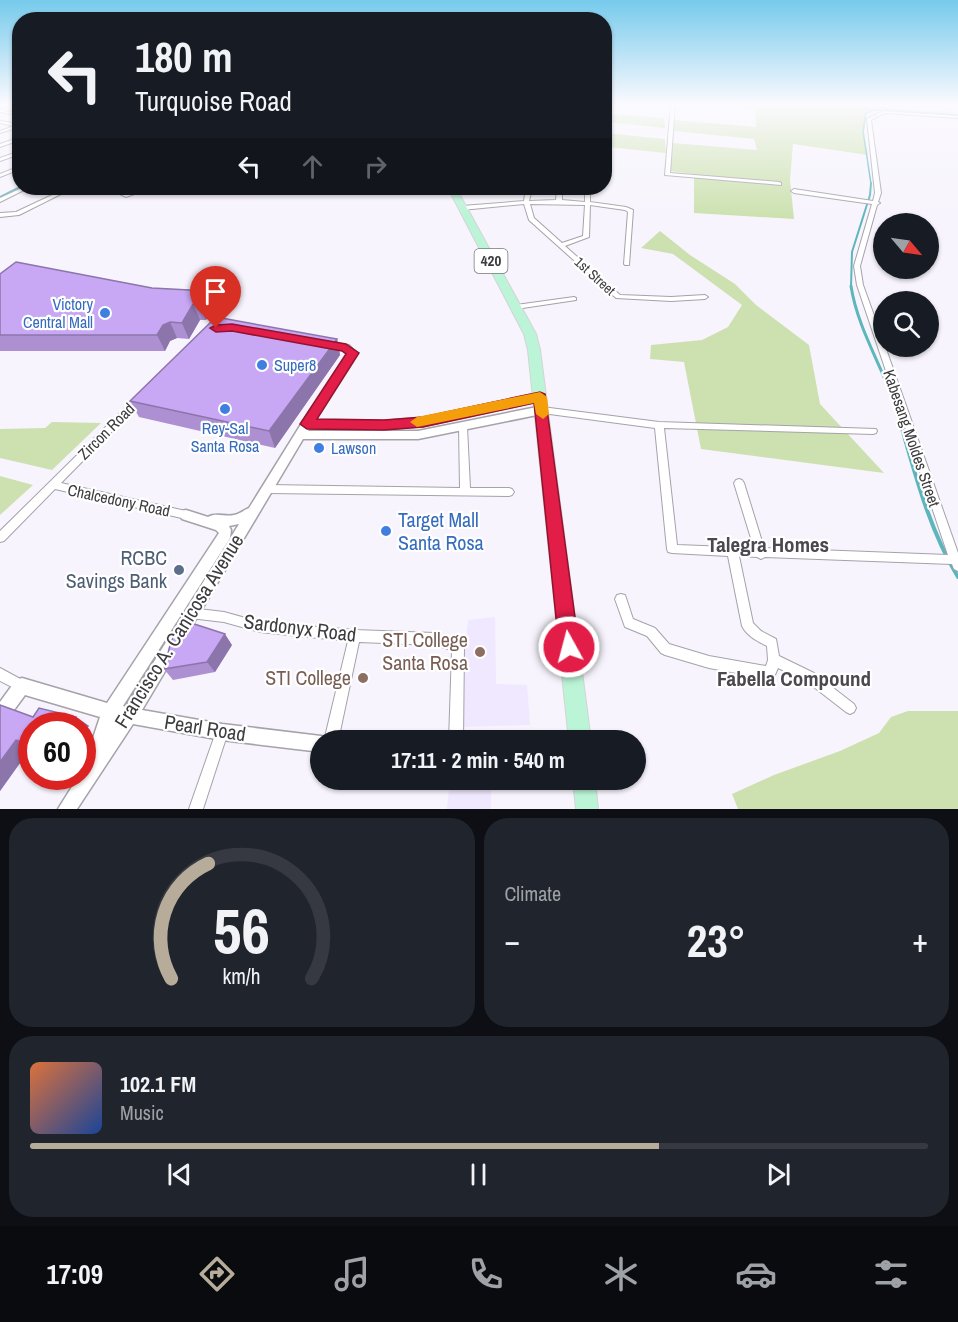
<!DOCTYPE html>
<html lang="en">
<head>
<meta charset="utf-8">
<style>
	:root { --surface:#171b24; --page:#20242c; --text:#f1f3f6; --muted:#9ea1a6; --line:#363941; --accent:#b7ab99 }
	body { margin:0; font-family:"Archivo Narrow",sans-serif; background:var(--page); color:var(--text); height:100vh; display:flex; flex-direction:column; font-size:22px; white-space:nowrap }
	* { box-sizing:border-box; margin:0 }
	p { font-size:20px; color:var(--muted) }
	.icon { flex:none; width:33px; height:33px; fill:none; stroke:currentColor; stroke-width:2; stroke-linecap:round; stroke-linejoin:round }
	.map { position:relative; height:809px; overflow:hidden }
	.panel { display:flex; flex-direction:column; gap:9px; padding:9px; background:#0d0f14; flex:1 }
	.panel>* { flex:none }
	.hud { position:absolute; left:12px; top:12px; width:600px; height:183px; border-radius:24px; box-shadow:0 2px 4px #0004; background:#171b24; color:var(--text); overflow:hidden }
	.needle { width:39px; rotate:119deg }
	.controls { position:absolute; left:873px; top:213px; display:grid; gap:12px }
	.controls a { display:grid; place-items:center; width:66px; height:66px; border-radius:50%; background:var(--surface); box-shadow:0 2px 4px #0004; font-size:30px }
	.speed { position:absolute; left:18px; top:712px; display:flex; gap:12px; font-size:30px; font-weight:700; text-align:center }
	.speed>* { display:grid; place-content:center; width:78px; height:78px; border-radius:50%; background:var(--surface); box-shadow:0 2px 4px #0004; line-height:1 }
	.speed .limit { border:9px solid #d22; background:#fff; color:#111 }
	.pin { position:absolute; display:grid; place-items:center; width:51px; height:51px; color:#fff; margin:-62px -26px; border-radius:50% 50% 50% 0; rotate:-45deg; box-shadow:0 0 6px #0007 }
	.pin .icon { rotate:45deg }
	.me { position:absolute; width:66px; margin:-33px; rotate:353deg; stroke-linejoin:round; filter:drop-shadow(0 0 4px #0008) }
	.turn { display:flex; align-items:center; gap:21px; height:126px; padding:0 24px; font-size:27px }
	.turn .icon { width:78px; height:78px; stroke-width:2.5 }
	.turn b { display:block; font-size:42px; line-height:51px }
	.lanes { display:flex; align-items:center; height:57px; padding:0 24px; background:#0003; justify-content:center; gap:30px; direction:ltr }
	.lanes .off { opacity:.35 }
	.big { font-size:45px; font-weight:700; line-height:1.1 }
	.panel .card { flex:1; display:flex; flex-direction:column; justify-content:center; gap:9px; min-width:0; padding:0 21px; border-radius:24px; background:var(--page) }
	.panel .dial { align-items:center; gap:0 }
	.dial svg { height:156px; overflow:visible; fill:none; stroke:var(--line); stroke-width:7; stroke-linecap:round; text-anchor:middle }
	.dial text { fill:var(--text); stroke:none }
	.song { display:flex; align-items:center; gap:18px }
	.cover { width:72px; height:72px; border-radius:9px; background:linear-gradient(135deg,hsl(20 70% 55%),hsl(220 70% 35%)) }
	.played { height:6px; border-radius:3px; background:linear-gradient(90deg,var(--accent) 70%,var(--line) 70%) }
	.keys { display:flex; justify-content:space-around; direction:ltr }
	.heat { display:flex; justify-content:space-between; align-items:center; font-size:33px; direction:ltr }
	.panel .tiles { flex:1; display:grid; gap:9px; grid-template-columns:1fr 1fr }
	.card:last-child { grid-column:span 2 }
	.trip { position:absolute; left:310px; top:730px; width:336px; height:60px; border-radius:30px; background:var(--surface); box-shadow:0 2px 4px #0004; font-weight:700; line-height:60px; text-align:center }
	.tab-bar { display:flex; height:96px; justify-content:space-around; align-items:center; background:#090b0e; color:var(--muted) }
	.tab-bar .icon { width:42px; height:42px }
	.tab-bar .selected { color:var(--accent) }
	.tab-bar b { font-size:27px; color:var(--text) }
	.map>svg:first-child { display:block }
</style>
</head>
<body>
<div class="map">
<svg width="958" height="809" viewBox="0 0 958 809">
	<rect width="100%" height="100%" fill="#f7f4fd"/>
	<path fill="#efe8fe" d="M495 617 496 684 527 685 530 725 464 727 462 741H454L468 620Z
		M450 780H491V809H447Z"/>
	<path fill="#cce1af" d="M709 104H825L863 109 866 107 953 112 956 115 874 110 866 113 864 134 868 155 793 144 790 180 794 219 694 213V174L670 171 673 143 757 150 754 139 674 131V120L756 127 755 109Z
		M604 113 664 118 665 128 605 122Z
		M605 133 665 139 666 153 608 147Z
		M660 231 690 255 735 284 756 305 809 345 820 404 884 473 701 449 684 362 650 359 651 345 702 340 728 327 742 305 673 254 641 248Z
		M52 422 101 423 52 470 0 458V429L45 428Z
		M0 476 33 485 0 515Z
		M908 711H958V809H738L732 794 774 775 840 751 879 733 891 717Z"/>
	<g fill="none" stroke-linecap="round" stroke-linejoin="round">
		<path stroke="#5db6bc" stroke-width="1.5" d="M871 184 863 131 866 113 874 110 958 115"/>
		<path stroke="#5db6bc" stroke-width="2" d="M0 197 20 187
			M851 287 852 252 870 195 871 183"/>
		<path stroke="#5db6bc" stroke-width="3" d="M851 286C858 332 887 374 900 419"/>
		<path stroke="#5db6bc" stroke-width="4" d="M899 418C915 473 928 527 958 577"/>
		<defs>
			<path id="minor" d="M20 104V106L4 111 20 113V115L0 112V110Z
				M671 104H675L670 173 779 182 781 183V185L665 175Z
				M825 104H835L886 109 884 110Z
				M952 104H958V106L953 105Z
				M883 111 958 116V118L884 113 871 120 881 193 878 202 880 203 877 205 860 266 863 285 884 343V346H885L958 553V571L954 569 952 564 765 557 761 559 757 557 739 556 753 623 761 631 776 639 779 656 814 673 854 704 856 708 854 712 850 714 846 712 806 681 778 668 774 677 770 679 709 668 665 655 661 653 647 636 625 627 615 599 617 595 621 594 625 595 633 619 655 628 669 644 709 656 766 666 768 660 767 646C757 641 747 636 742 626L728 556 672 553 668 552 667 549 655 428 542 413 538 410 542 407 659 422 876 429 877 431 876 433 873 434 664 428 677 545 754 548 734 483 736 480 739 479 742 480 744 483 764 548 948 555 857 285 854 266 872 204 794 193 791 191 794 189 873 201 875 193 867 119Z
				M0 121 20 124V127L0 133V131L14 126 0 123Z
				M20 137V140L0 147V144Z
				M20 151V154L0 161V158Z
				M20 166V169L0 177V174Z
				M22 188H28L0 202V198Z
				M67 188H73L19 215 0 217V213L16 212Z
				M108 188H114L126 193 144 188H151L126 197Z
				M526 188H532L529 201 556 200 557 188H562V200L585 202V188H590V202L626 207 633 210 629 265H625L624 264 628 212 625 210 590 205 589 237 565 246 620 295 671 297 705 295 708 297 705 299 671 301 616 298 529 220 524 204 462 210 459 208 462 206 524 201ZM530 204 585 205 583 236 562 243 534 218Z
				M574 297 576 298V300L516 309 513 307 516 305Z
				M324 342 349 345 357 353 310 426 307 427 303 424 349 353 344 349 324 346 323 344Z
				M140 395 143 396 144 398 143 400 61 483 186 511 189 512 191 515 189 518 186 519 55 489 4 541 0 542V531L137 396Z
				M463 424 466 425 467 427 470 488H509L512 489 514 492 512 495 509 496 268 493 265 492 263 489 265 486 268 485 460 488 459 427 460 425Z
				M190 608 224 612 260 622 355 630 434 633 462 642 464 646 463 741H449L452 650 434 645 359 642 338 741H324L348 641 260 632 224 622 190 618 186 617 184 613 186 609Z
				M0 668 26 682 28 686 26 690 22 692 0 681Z
				M222 726 227 727 228 732 203 809H189L216 732 217 727Z"/>
			<path id="tertiary" d="M540 393 545 397 544 400 423 426 384 429 310 428 308 431H418L542 406 547 410 542 414 418 439H303L142 710 222 724 321 736 327 738 328 741H321V752L222 740 133 724 77 809H58L78 777H82V770L87 763 86 759 100 717 25 695 6 721 0 723V702L16 680 22 678 107 703 219 533 216 530 182 519 180 515 182 511 186 510 208 517C216 512 225 517 234 515 240 514 244 510 249 508L303 421H384L423 418ZM239 524 126 707 123 706 230 538 231 530 229 526Z"/>
			<path id="primary" d="M448 188H456L536 334 540 350 591 741H569L528 350 524 334Z
				M573 780H595L598 809H576Z"/>
		</defs>
		<use href="#minor" stroke="#a5a2aa" stroke-width="2"/>
		<use href="#tertiary" stroke="#a5a2aa" stroke-width="3"/>
		<use href="#primary" stroke="#d4d4d5" stroke-width="2"/>
		<use href="#minor" fill="#fff" fill-rule="evenodd"/>
		<use href="#tertiary" fill="#fff" fill-rule="evenodd"/>
		<use href="#primary" fill="#bcf4d7" fill-rule="evenodd"/>
	</g>
	<path fill="#ac90d2" d="M0 274 152 288 207 291 213 307 206 320H200L189 339 177 338 170 341 165 351H0Z
		M337 339 340 355 275 448 139 417 130 401Z
		M232 645 215 672 173 680 164 669Z
		M0 705 33 717H76L89 726H32V749H30L0 791Z"/>
	<path fill="#8c75ab" d="M207 291 213 307 206 320 199 305Z
		M193 304 200 320 189 339 182 323Z
		M170 322 177 338 170 341 165 351 157 335 163 325Z
		M337 339 340 355 275 448 269 431Z
		M225 634 232 645 215 672 207 662Z
		M76 717 89 726 82 736V726H71Z
		M16 740 30 749 0 791V762Z"/>
	<path fill="#c8a7f4" stroke="#8c75ab" stroke-width="1.5" d="M16 262 152 288 207 291 199 305 193 304 182 323 170 322 163 325 157 335H0V274Z
		M216 317 337 339 269 431 130 401Z
		M185 621 225 634 207 662 164 669 171 641Z
		M0 705 33 717 39 708 76 717 71 726H32V744L16 740 0 762Z"/>
	<linearGradient id="sky" x2="0" y2="1"><stop stop-color="#76caec"/><stop offset="0.48" stop-color="#fbfafe"/><stop offset="1" stop-color="#fbfafe" stop-opacity="0"/></linearGradient>
	<rect width="958" height="217" fill="url(#sky)"/>
	<path fill="#e11d48" stroke="#92132f" stroke-width="1.5" d="M232 324 346 344 359 353 317 419 384 420 423 417 540 392 545 394 579 647 576 654 569 656 562 654 559 647 534 403 423 427 384 430 307 429 300 424 346 354 342 351 232 331 216 332 210 328 216 325Z"/>
	<path fill="#f59e0b" d="M540 392 547 397 549 414 543 419 536 414 534 403 417 427 410 422 417 417Z"/>
	<g fill="#3f7fe0" stroke="#fff" stroke-width="2">
		<circle cx="105" cy="313" r="6"/>
		<circle cx="262" cy="365" r="6"/>
		<circle cx="225" cy="409" r="6"/>
		<circle cx="319" cy="448" r="6"/>
		<circle cx="386" cy="531" r="6"/>
	</g>
	<circle fill="#5c6f8a" stroke="#fff" stroke-width="2" cx="179" cy="570" r="6"/>
	<g fill="#8d6e63" stroke="#fff" stroke-width="2">
		<circle cx="480" cy="652" r="6"/>
		<circle cx="363" cy="678" r="6"/>
	</g>
	<g text-anchor="middle" stroke-width="4.5" stroke-linejoin="round" paint-order="stroke">
		<g font-size="14" fill="#3d3c3f" stroke="#fff">
			<text transform="translate(595 276) rotate(42)" y="5">1st Street</text>
		</g>
		<rect fill="#fff" stroke="#777679" stroke-width="1.5" x="474.5" y="249" width="33" height="24" rx="4.5"/>
		<g font-size="15" font-weight="bold" fill="#3d3c3f">
			<text x="491" y="266">420</text>
		</g>
		<g font-size="16" fill="#366cbe" stroke="#fff" text-anchor="start">
			<text x="93" y="310" text-anchor="end">Victory<tspan x="93" dy="18">Central Mall</tspan></text>
			<text x="274" y="371">Super8</text>
			<text x="225" y="434" text-anchor="middle">Rey-Sal<tspan x="225" dy="18">Santa Rosa</tspan></text>
			<text x="331" y="454">Lawson</text>
		</g>
		<g font-size="16" fill="#3d3c3f" stroke="#fff">
			<text transform="translate(106 431) rotate(-45)" y="6">Zircon Road</text>
			<text transform="translate(912 438) rotate(71)" y="6">Kabesang Moldes Street</text>
			<text transform="translate(119 500) rotate(12)" y="6">Chalcedony Road</text>
		</g>
		<g font-size="20" fill="#366cbe" stroke="#fff" text-anchor="start">
			<text x="398" y="527">Target Mall<tspan x="398" dy="23">Santa Rosa</tspan></text>
		</g>
		<g font-size="20" fill="#4e5e75" stroke="#fff" text-anchor="end">
			<text x="167" y="565">RCBC<tspan x="167" dy="23">Savings Bank</tspan></text>
		</g>
		<g font-size="20" fill="#3d3c3f" stroke="#fff">
			<text transform="translate(300 628) rotate(7)" y="7">Sardonyx Road</text>
			<text transform="translate(179 631) rotate(-58)" y="7">Francisco A. Canicosa Avenue</text>
			<text transform="translate(205 728) rotate(9)" y="7">Pearl Road</text>
		</g>
		<g font-size="20" fill="#785e54" stroke="#fff" text-anchor="end">
			<text x="468" y="647">STI College<tspan x="468" dy="23">Santa Rosa</tspan></text>
			<text x="351" y="685">STI College</text>
		</g>
		<g font-size="21" font-weight="bold" fill="#4b484f" stroke="#fff">
			<text x="768" y="552">Talegra Homes</text>
			<text x="794" y="686">Fabella Compound</text>
		</g>
	</g>
</svg>
<div class="controls">
<a><svg class="needle" viewBox="-14 -14 28 28"><path d="M0-13l5 13h-10z" fill="#e53935"/><path d="M0 13l5-13h-10z" fill="#9ea1a6"/></svg></a>
<a><svg class="icon" aria-label="search" viewBox="0 0 24 24"><circle cx="10" cy="10" r="6"/><path d="M15 15l6 6"/></svg></a>
</div>
<div class="speed"><div class="limit">60</div></div>
<div class="pin" style="left:216px;top:328px;background:#d93025"><svg class="icon" aria-label="arrive" viewBox="0 0 24 24"><path d="M6 21V4h12l-3 4 3 4H6"/></svg></div>
<svg class="me" style="left:569px;top:647px" viewBox="-20 -20 40 40"><circle r="17" fill="#e11d48" stroke="#fff" stroke-width="3"/><path d="M0-11L8 9 0 5-8 9z" fill="#fff"/></svg>
<div class="trip">17:11 · 2 min · 540 m</div>
<div class="hud">
<div class="turn"><svg class="icon" aria-label="left" viewBox="0 0 24 24"><path d="M17 20v-9H6M10 6l-5 5 5 5"/></svg><div><b>180 m</b>Turquoise Road</div></div>
<div class="lanes"><svg class="icon" aria-label="left" viewBox="0 0 24 24"><path d="M17 20v-9H6M10 6l-5 5 5 5"/></svg><svg class="icon off" aria-label="ahead" viewBox="0 0 24 24"><path d="M12 20V5M6 11l6-6 6 6"/></svg><svg class="icon off" aria-label="right" viewBox="0 0 24 24"><path d="M7 20v-9h11M14 6l5 5-5 5"/></svg></div>
</div>
</div>
<section class="panel">
<div class="tiles">
<div class="card dial"><svg viewBox="0 0 100 80">
<path d="M14 69A42 42 0 1 1 86 69"/>
<path d="M14 69A42 42 0 0 1 33 10" stroke="#b7ab99"/>
<text x="50" y="56" font-size="32" font-weight="700">56</text>
<text x="50" y="72" font-size="11">km/h</text>
</svg></div>
<div class="card"><p>Climate</p>
<div class="heat"><a>−</a><b class="big">23°</b><a>+</a></div>
</div>
<div class="card">
<div class="song"><i class="cover"></i><div><b>102.1 FM</b><p>Music</p></div></div>
<div class="played"></div>
<div class="keys"><svg class="icon" aria-label="previous" viewBox="0 0 24 24"><path d="M18 5L8 12l10 7zM5 5v14"/></svg><svg class="icon" aria-label="pause" viewBox="0 0 24 24"><path d="M8 5v14M16 5v14"/></svg><svg class="icon" aria-label="next" viewBox="0 0 24 24"><path d="M6 5l10 7-10 7zM19 5v14"/></svg></div>
</div>
</div>
</section>
<nav class="tab-bar">
<b>17:09</b>
<svg class="icon selected" aria-label="directions" viewBox="0 0 24 24"><path d="M12 3l9 9-9 9-9-9zM9 14v-3h6M13 9l2 2-2 2"/></svg>
<svg class="icon" aria-label="music" viewBox="0 0 24 24"><path d="M9 18V5l10-2v13"/><circle cx="6" cy="18" r="3"/><circle cx="16" cy="16" r="3"/></svg>
<svg class="icon" aria-label="phone" viewBox="0 0 24 24"><path d="M5 4h4l2 5-3 2q2 4 5 5l2-3 5 2v4C11 20 4 13 5 4z"/></svg>
<svg class="icon" aria-label="climate" viewBox="0 0 24 24"><path d="M12 3v18M4 7l16 10M4 17L20 7"/></svg>
<svg class="icon" aria-label="car" viewBox="0 0 24 24"><path d="M5 17H2v-5l4-1 3-4h7l3 4 3 1v5h-3M9 17h6M6 11h13"/><circle cx="7" cy="17" r="2"/><circle cx="17" cy="17" r="2"/></svg>
<svg class="icon" aria-label="filters" viewBox="0 0 24 24"><path d="M4 7h16M4 17h16"/><circle cx="9" cy="7" r="2"/><circle cx="15" cy="17" r="2"/></svg>
</nav>
</body>
</html>
